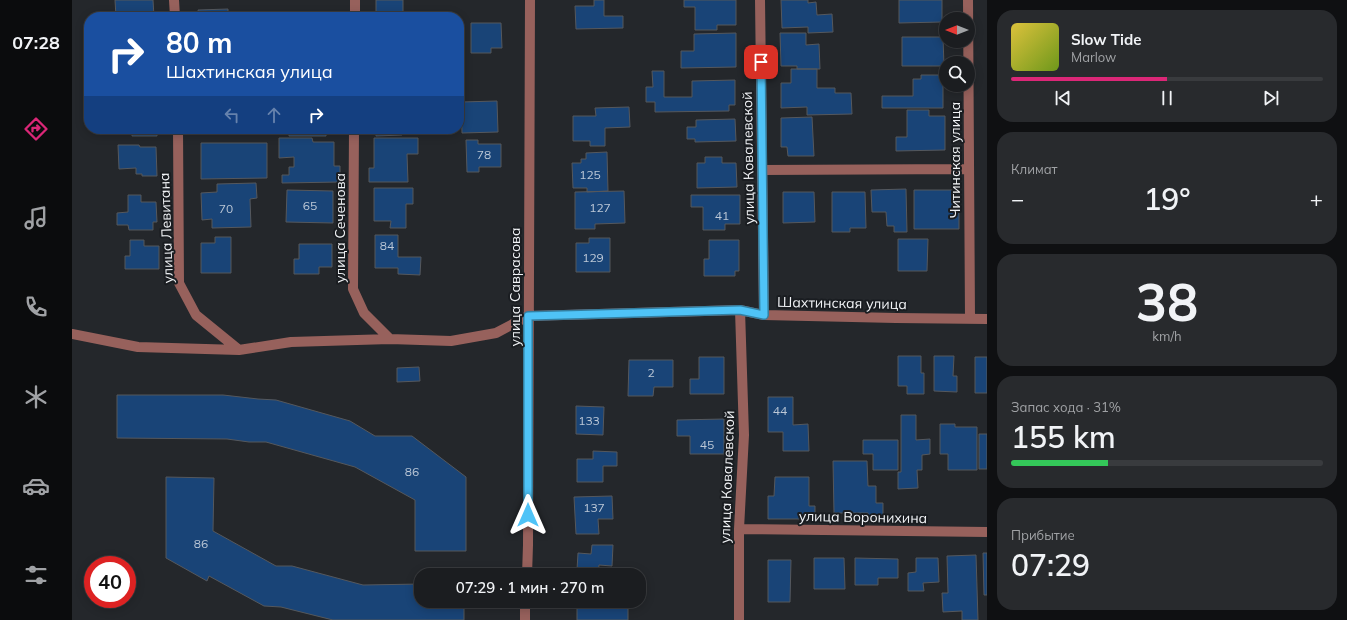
<!DOCTYPE html>
<html lang="ru">
<head>
<meta charset="utf-8">
<style>
	:root { --surface:#1b1d20; --page:#282a2d; --text:#f1f3f6; --muted:#a0a2a5; --line:#393b3e; --accent:#db2777 }
	body { margin:0; font-family:Mulish,sans-serif; background:var(--page); color:var(--text); height:100vh; display:flex; flex-direction:column; font-size:15px; white-space:nowrap }
	* { box-sizing:border-box; margin:0 }
	p { font-size:13px; color:var(--muted) }
	.icon { flex:none; width:22px; height:22px; fill:none; stroke:currentColor; stroke-width:2; stroke-linecap:round; stroke-linejoin:round }
	.map { position:relative; flex:1; overflow:hidden }
	.side { display:flex; flex-direction:column; gap:10px; padding:10px; background:#0f1012; width:360px }
	.side>* { flex:none }
	.hud { position:absolute; left:12px; top:12px; width:380px; height:122px; border-radius:16px; box-shadow:0 2px 10px #0003,0 0 0 1px var(--line); background:#1a4fa0; color:#fff; overflow:hidden }
	.needle { width:26px; rotate:270deg }
	.controls { position:absolute; left:867px; top:12px; display:grid; gap:8px }
	.controls a { display:grid; place-items:center; width:36px; height:36px; border-radius:50%; background:var(--surface); box-shadow:0 2px 10px #0003,0 0 0 1px var(--line); font-size:20px }
	.speed { position:absolute; left:12px; top:556px; display:flex; gap:8px; font-size:20px; font-weight:700; text-align:center }
	.speed>* { display:grid; place-content:center; width:52px; height:52px; border-radius:50%; background:var(--surface); box-shadow:0 2px 10px #0003,0 0 0 1px var(--line); line-height:1 }
	.speed .limit { border:6px solid #d22; background:#fff; color:#111 }
	.pin { position:absolute; display:grid; place-items:center; width:34px; height:34px; color:#fff; margin:-17px; border-radius:8px; box-shadow:0 2px 6px #0006 }
	.me { position:absolute; width:44px; margin:-22px; rotate:0deg; stroke-linejoin:round; filter:drop-shadow(0 0 3px #0008) }
	.turn { display:flex; align-items:center; gap:14px; height:84px; padding:0 16px; font-size:18px }
	.turn .icon { width:52px; height:52px; stroke-width:2.5 }
	.turn b { display:block; font-size:28px; line-height:34px }
	.lanes { display:flex; align-items:center; height:38px; padding:0 16px; background:#0003; justify-content:center; gap:20px; direction:ltr }
	.lanes .off { opacity:.35 }
	.big { font-size:30px; font-weight:600; line-height:1.1 }
	.side .widget { flex:1; display:flex; flex-direction:column; justify-content:center; gap:6px; min-width:0; padding:0 14px; border-radius:16px; background:var(--page) }
	.side .dial { align-items:center; gap:0 }
	.dial b { font-size:52px; line-height:1 }
	.song { display:flex; align-items:center; gap:12px }
	.cover { width:48px; height:48px; border-radius:6px; background:linear-gradient(135deg,hsl(50 70% 55%),hsl(80 70% 35%)) }
	.played { height:4px; border-radius:2px; background:linear-gradient(90deg,var(--accent) 50%,var(--line) 50%) }
	.keys { display:flex; justify-content:space-around; direction:ltr }
	.heat { display:flex; justify-content:space-between; align-items:center; font-size:22px; direction:ltr }
	.charge { height:6px; border-radius:3px; background:linear-gradient(90deg,#34c759 31%,var(--line) 0) }
	.trip { position:absolute; left:342px; top:568px; width:232px; height:40px; border-radius:16px; background:var(--surface); box-shadow:0 2px 10px #0003,0 0 0 1px var(--line); font-weight:600; line-height:40px; text-align:center }
	main { display:flex; flex:1; min-height:0 }
	.dock { display:flex; flex-direction:column; width:72px; justify-content:space-around; align-items:center; background:#0b0c0d; color:var(--muted) }
	.dock .icon { width:28px; height:28px }
	.dock .active { color:var(--accent) }
	.dock b { font-size:18px; color:var(--text) }
	.map>svg:first-child { display:block }
</style>
</head>
<body>
<main>
<nav class="dock">
<b>07:28</b>
<svg class="icon active" aria-label="directions" viewBox="0 0 24 24"><path d="M12 3l9 9-9 9-9-9zM9 14v-3h6M13 9l2 2-2 2"/></svg>
<svg class="icon" aria-label="music" viewBox="0 0 24 24"><path d="M9 18V5l10-2v13"/><circle cx="6" cy="18" r="3"/><circle cx="16" cy="16" r="3"/></svg>
<svg class="icon" aria-label="phone" viewBox="0 0 24 24"><path d="M5 4h4l2 5-3 2q2 4 5 5l2-3 5 2v4C11 20 4 13 5 4z"/></svg>
<svg class="icon" aria-label="climate" viewBox="0 0 24 24"><path d="M12 3v18M4 7l16 10M4 17L20 7"/></svg>
<svg class="icon" aria-label="car" viewBox="0 0 24 24"><path d="M5 17H2v-5l4-1 3-4h7l3 4 3 1v5h-3M9 17h6M6 11h13"/><circle cx="7" cy="17" r="2"/><circle cx="17" cy="17" r="2"/></svg>
<svg class="icon" aria-label="filters" viewBox="0 0 24 24"><path d="M4 7h16M4 17h16"/><circle cx="9" cy="7" r="2"/><circle cx="15" cy="17" r="2"/></svg>
</nav>
<div class="map">
<svg width="915" height="620" viewBox="0 0 915 620">
	<rect width="100%" height="100%" fill="#24272b"/>
	<path fill="#194477" stroke="#55585d" d="M43 0H81L82 17H44Z
		M304 0H331V17H304Z
		M522 0H532V16H551V28L504 29 503 6H522Z
		M612 0H664V25H645V30H623V7H612Z
		M709 0H736V3L744 2 745 15 760 14 761 32 736 33V27L710 28Z
		M827 0H870V22L827 23Z
		M156 9V17H127L126 10Z
		M221 13H256V17H221Z
		M399 23H429L430 48H419V53H399Z
		M664 33V67L609 68V51H622V34Z
		M708 33H734V45L747 44 748 69H725V66H709Z
		M830 37H871L872 66H830Z
		M719 69H745V88H763V93H779L780 114 735 115V107L709 108V83H719Z
		M580 71H592V97H620V81L663 80V105H657V111L583 112V102H574V87H581Z
		M849 75H871V108H810V96H841V79H849Z
		M425 101 426 132 390 133 389 102Z
		M557 107 558 127 533 128V146H518V141H501V116H524L523 108Z
		M835 110H857V116H873V150L824 151V137H835Z
		M740 117 742 156H716L715 147H709V118Z
		M663 119 664 141 623 142V139H615V127H624V120Z
		M60 129H85V136H60Z
		M129 129H158V134H129Z
		M217 129H260H254V136H217Z
		M304 129H330V135L304 136Z
		M207 138H240L241 142H262V166H268V182L210 183V175H217V167H222V157L207 158Z
		M302 138H346V154H335L336 182H297V168H302Z
		M394 140H406V144H429V167H407V172H395Z
		M129 143H195V178L129 179Z
		M46 145H67L68 147H84L85 176H70V174H64V168L47 169Z
		M535 152 536 191 515 192V188H501L500 163H509V159H514V153Z
		M633 157H650V163H664L665 187 625 188V163H633Z
		M184 183 185 198 178 199 179 227 140 228V219L130 220 129 193 145 192V184Z
		M302 188H341V204H334V228H318L319 221H302Z
		M834 189 835 232H822V226H815L814 212H800L799 190Z
		M215 190 261 191V223L214 222Z
		M842 190H887V229H842Z
		M552 191 553 223 523 224V229H503V192Z
		M711 192H742L743 222 711 223Z
		M760 192H793L794 228H778V232H760Z
		M56 195H69V202H84L85 222H81V230H57L56 225H45V213L56 212Z
		M619 195H668V224H653V230H631V207H619Z
		M303 235H326V257H349L348 275 326 274V268H303Z
		M143 237H159V273H129V243H143Z
		M517 238H538V272H504V243H517Z
		M826 239H856L855 271H826Z
		M58 240H72V246H87V269H53V256H58Z
		M637 240H667V271H663V276H632V259H637Z
		M227 244H260V267H247V274H222V259H227Z
		M826 356H849V373H852V394H835V386H826Z
		M862 356H882L881 376H885V392L862 391Z
		M627 357H652V394H618V379H627Z
		M903 357H915V393H903Z
		M557 360H601V387H582L581 396H556Z
		M347 367 348 381 325 382V368Z
		M45 395H151L186 399 204 400 278 421 303 436H340L394 477V551H343V500L283 467 194 442H177L155 439 45 438Z
		M696 397H721V425L736 424 737 451H711V432H696Z
		M504 406 532 407 531 435 504 434Z
		M829 415H844V440L858 439V454L850 455V470H845L846 488 826 489V472H829Z
		M652 419V454H618V436H605V420Z
		M868 424H883V427H905V470H876V454H868Z
		M907 434H915V469H907Z
		M791 440H826V470H801V454H791Z
		M521 451 545 452V466H531V482H505V459H521Z
		M761 461H795L796 486H804V503H811V522H797L796 513H762Z
		M94 477 142 478 141 531 204 566H220L291 585 349 584V601H392V620H261L209 607 192 606 137 576 135 581 94 558Z
		M703 477H737V506H743V519H696V496H702Z
		M540 496 541 519H526L527 534H504L502 497Z
		M520 545H541L540 566 527 565 526 575H501V570H505L506 553 519 554Z
		M911 553H915V595H912Z
		M904 555 906 620H890V611L871 612 870 593H876L875 556Z
		M742 558H772L773 589H742Z
		M783 558 826 559V578H806V585H783Z
		M844 558H866L867 582 851 583 852 591H836V573L844 572Z
		M696 560H719L718 602H696Z
		M505 601H556V620H505Z"/>
	<g fill="none" stroke-linecap="round" stroke-linejoin="round">
		<path stroke="#97615c" stroke-width="10" d="M102 0 103 17
			M688 0 692 315
			M896 0 898 319
			M283 17V0
			M106 129 107 283 124 315 167 350
			M282 129 281 289 292 313 318 339
			M690 170 897 169
			M0 334 66 347 167 350 219 342 318 339 379 341 424 333 456 316 668 310 692 315 824 318 915 319
			M667 529 915 532
			M455 575 456 545 458 0
			M453 620V601
			M667 620V529L672 435 668 310"/>
	</g>
	<g fill="none" stroke-linecap="round" stroke-linejoin="round">
		<defs>
			<path id="route" d="M456 515V316L668 310 692 315 689 62"/>
		</defs>
		<use href="#route" stroke="#337fa1" stroke-width="10"/>
		<use href="#route" stroke="#4fc3f7" stroke-width="7"/>
	</g>
	<g text-anchor="middle" stroke-width="4" stroke-linejoin="round" paint-order="stroke">
		<g font-size="12" fill="#bcc8d7">
			<text x="412" y="159">78</text>
			<text x="518" y="179">125</text>
			<text x="238" y="210">65</text>
			<text x="528" y="212">127</text>
			<text x="154" y="213">70</text>
			<text x="650" y="220">41</text>
			<text x="315" y="250">84</text>
			<text x="521" y="262">129</text>
			<text x="579" y="377">2</text>
			<text x="708" y="415">44</text>
			<text x="517" y="425">133</text>
			<text x="635" y="449">45</text>
			<text x="340" y="476">86</text>
			<text x="522" y="512">137</text>
			<text x="129" y="548">86</text>
		</g>
		<g font-size="14" fill="#f2f4f7" stroke="#1a1d21">
			<text transform="translate(676 158) rotate(-91)" y="5">улица Ковалевской</text>
			<text transform="translate(883 160) rotate(-90)" y="5">Читинская улица</text>
			<text transform="translate(94 228) rotate(-92)" y="5">улица Левитана</text>
			<text transform="translate(268 228) rotate(-90)" y="5">улица Сеченова</text>
			<text transform="translate(443 287) rotate(-90)" y="5">улица Саврасова</text>
			<text transform="translate(770 303) rotate(1)" y="5">Шахтинская улица</text>
			<text transform="translate(655 477) rotate(-88)" y="5">улица Ковалевской</text>
			<text transform="translate(791 517) rotate(1)" y="5">улица Воронихина</text>
		</g>
	</g>
</svg>
<div class="controls">
<a><svg class="needle" viewBox="-14 -14 28 28"><path d="M0-13l5 13h-10z" fill="#e53935"/><path d="M0 13l5-13h-10z" fill="#a0a2a5"/></svg></a>
<a><svg class="icon" aria-label="search" viewBox="0 0 24 24"><circle cx="10" cy="10" r="6"/><path d="M15 15l6 6"/></svg></a>
</div>
<div class="speed"><div class="limit">40</div></div>
<div class="pin" style="left:689px;top:62px;background:#d93025"><svg class="icon" aria-label="arrive" viewBox="0 0 24 24"><path d="M6 21V4h12l-3 4 3 4H6"/></svg></div>
<svg class="me" style="left:456px;top:515px" viewBox="-20 -20 40 40"><path d="M0-17L14 15 0 8-14 15z" fill="#4fc3f7" stroke="#fff" stroke-width="4"/></svg>
<div class="trip">07:29 · 1 мин · 270 m</div>
<div class="hud">
<div class="turn"><svg class="icon" aria-label="right" viewBox="0 0 24 24"><path d="M7 20v-9h11M14 6l5 5-5 5"/></svg><div><b>80 m</b>Шахтинская улица</div></div>
<div class="lanes"><svg class="icon off" aria-label="left" viewBox="0 0 24 24"><path d="M17 20v-9H6M10 6l-5 5 5 5"/></svg><svg class="icon off" aria-label="ahead" viewBox="0 0 24 24"><path d="M12 20V5M6 11l6-6 6 6"/></svg><svg class="icon" aria-label="right" viewBox="0 0 24 24"><path d="M7 20v-9h11M14 6l5 5-5 5"/></svg></div>
</div>
</div>
<section class="side">
<div class="widget">
<div class="song"><i class="cover"></i><div><b>Slow Tide</b><p>Marlow</p></div></div>
<div class="played"></div>
<div class="keys"><svg class="icon" aria-label="previous" viewBox="0 0 24 24"><path d="M18 5L8 12l10 7zM5 5v14"/></svg><svg class="icon" aria-label="pause" viewBox="0 0 24 24"><path d="M8 5v14M16 5v14"/></svg><svg class="icon" aria-label="next" viewBox="0 0 24 24"><path d="M6 5l10 7-10 7zM19 5v14"/></svg></div>
</div>
<div class="widget"><p>Климат</p>
<div class="heat"><a>−</a><b class="big">19°</b><a>+</a></div>
</div>
<div class="widget dial"><b>38</b><p>km/h</p></div>
<div class="widget"><p>Запас хода · 31%</p><b class="big">155 km</b><div class="charge"></div></div>
<div class="widget"><p>Прибытие</p><b class="big">07:29</b></div>
</section>
</main>
</body>
</html>
